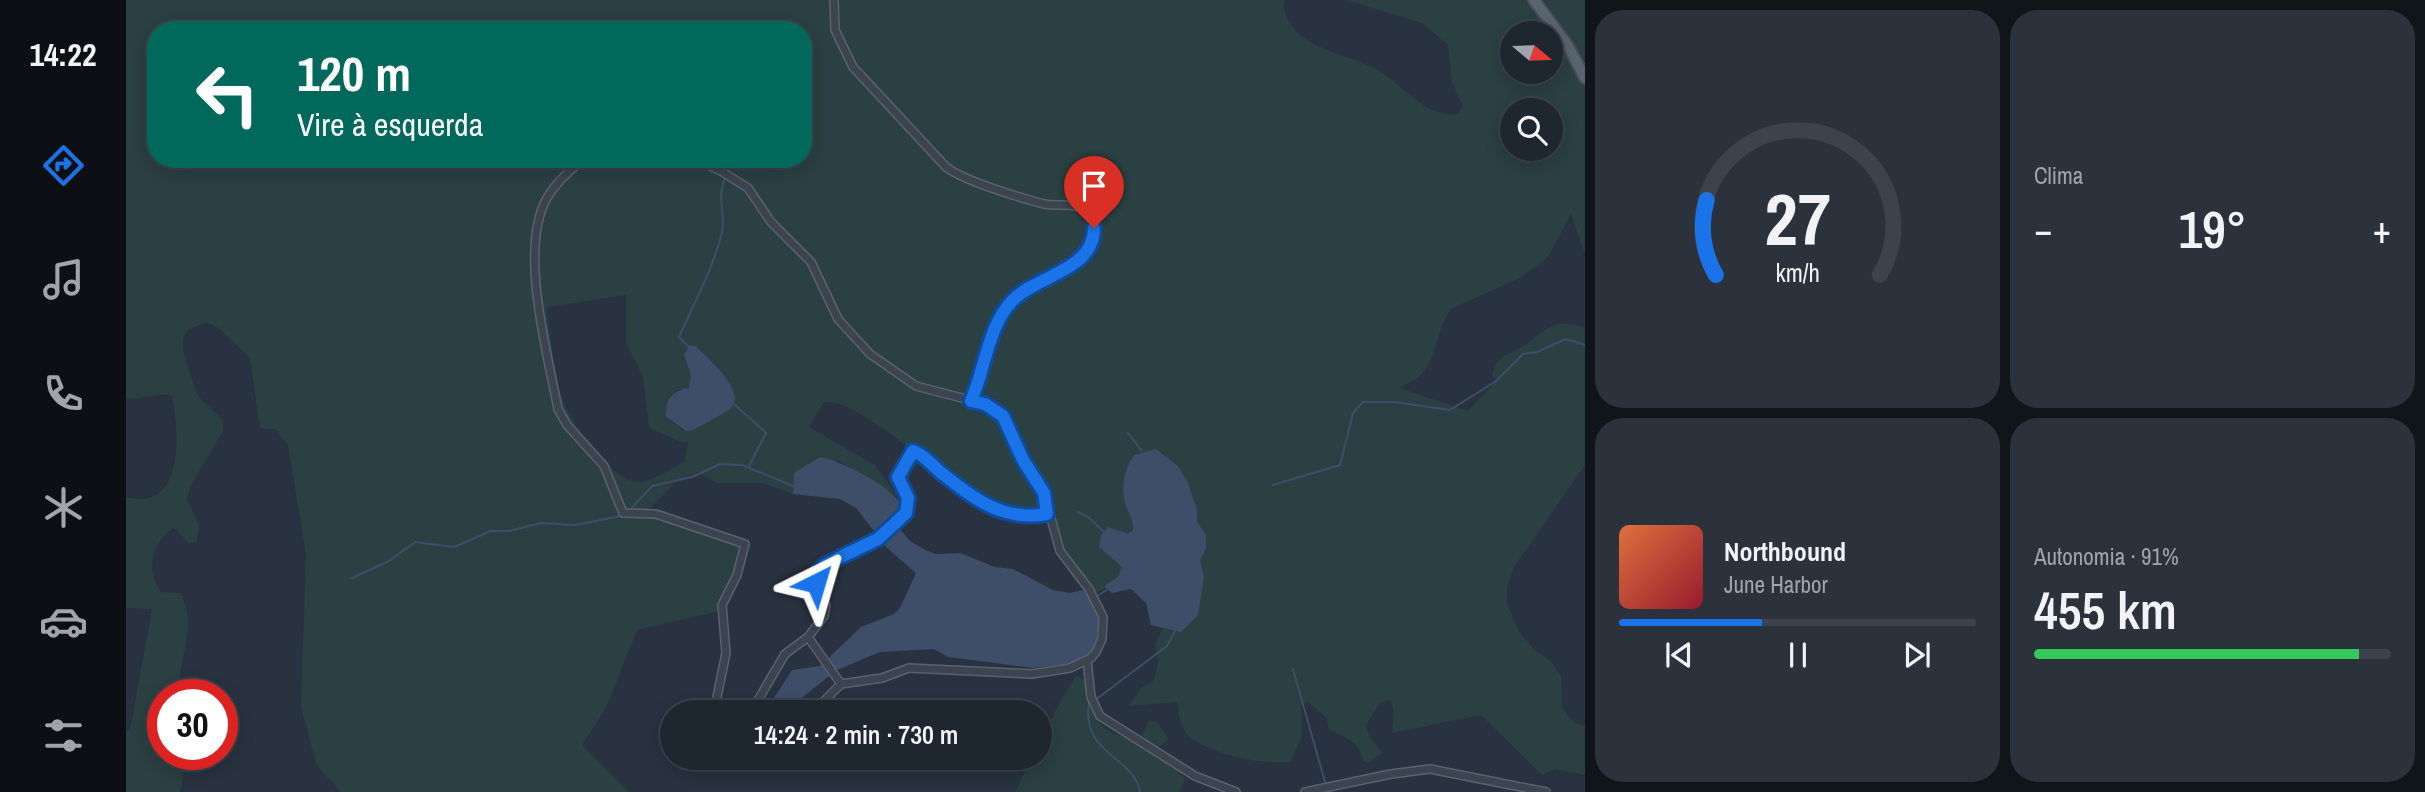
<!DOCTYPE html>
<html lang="pt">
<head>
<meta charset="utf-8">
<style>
	:root { --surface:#1e2630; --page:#2b323c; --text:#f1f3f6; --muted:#a1a5ab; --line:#3c434c; --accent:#1a73e8 }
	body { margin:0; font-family:"Archivo Narrow",sans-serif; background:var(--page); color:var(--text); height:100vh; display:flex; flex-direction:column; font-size:26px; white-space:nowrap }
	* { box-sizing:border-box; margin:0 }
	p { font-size:23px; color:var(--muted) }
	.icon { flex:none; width:38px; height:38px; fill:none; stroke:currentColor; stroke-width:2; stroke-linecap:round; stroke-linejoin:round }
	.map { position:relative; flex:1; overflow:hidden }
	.details { display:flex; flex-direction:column; gap:10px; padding:10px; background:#10151a; width:840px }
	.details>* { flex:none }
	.top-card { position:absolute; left:21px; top:21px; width:665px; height:147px; border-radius:28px; box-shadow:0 4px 18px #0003,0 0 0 2px var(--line); background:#00695c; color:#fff; overflow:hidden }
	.needle { width:46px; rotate:109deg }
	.buttons { position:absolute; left:1374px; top:21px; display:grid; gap:14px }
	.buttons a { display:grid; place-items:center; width:63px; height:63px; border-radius:50%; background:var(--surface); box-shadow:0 4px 18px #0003,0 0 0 2px var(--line); font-size:35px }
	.speed { position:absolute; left:21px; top:679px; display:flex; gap:14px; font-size:35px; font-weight:700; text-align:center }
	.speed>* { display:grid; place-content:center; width:91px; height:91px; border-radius:50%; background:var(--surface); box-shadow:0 4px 18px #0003,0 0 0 2px var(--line); line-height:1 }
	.speed .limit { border:10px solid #d22; background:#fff; color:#111 }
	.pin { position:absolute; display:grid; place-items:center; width:60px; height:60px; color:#fff; margin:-72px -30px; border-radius:50% 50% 50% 0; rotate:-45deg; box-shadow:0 0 7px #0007 }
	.pin .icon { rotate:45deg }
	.me { position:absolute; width:77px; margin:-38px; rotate:40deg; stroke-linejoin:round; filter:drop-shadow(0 0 5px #0008) }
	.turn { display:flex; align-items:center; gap:24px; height:147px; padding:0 35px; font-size:32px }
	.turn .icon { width:91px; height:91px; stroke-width:2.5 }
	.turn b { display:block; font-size:49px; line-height:60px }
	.big { font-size:52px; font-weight:600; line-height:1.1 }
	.details .widget { flex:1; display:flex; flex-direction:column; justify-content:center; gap:10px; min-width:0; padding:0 24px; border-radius:28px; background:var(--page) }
	.details .dial { align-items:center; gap:0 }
	.dial svg { height:182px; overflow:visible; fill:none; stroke:var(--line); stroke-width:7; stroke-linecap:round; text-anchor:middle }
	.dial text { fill:var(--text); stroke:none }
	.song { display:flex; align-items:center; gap:21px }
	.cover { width:84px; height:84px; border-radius:10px; background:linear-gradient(135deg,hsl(20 70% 55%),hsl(350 70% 35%)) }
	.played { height:7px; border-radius:4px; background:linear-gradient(90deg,var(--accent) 40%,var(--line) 40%) }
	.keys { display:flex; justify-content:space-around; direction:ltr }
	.heat { display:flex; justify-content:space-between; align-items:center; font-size:38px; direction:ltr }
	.charge { height:10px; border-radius:5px; background:linear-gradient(90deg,#34c759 91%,var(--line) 0) }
	.details .tiles { flex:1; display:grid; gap:10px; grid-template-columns:repeat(2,1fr) }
	.trip { position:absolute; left:534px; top:700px; width:392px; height:70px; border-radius:35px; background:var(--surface); box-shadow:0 4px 18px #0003,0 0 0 2px var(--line); font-weight:600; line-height:70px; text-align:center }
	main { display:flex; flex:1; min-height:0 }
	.menu { display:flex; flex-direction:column; width:126px; justify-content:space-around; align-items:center; background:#0c0f13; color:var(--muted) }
	.menu .icon { width:49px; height:49px }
	.menu .on { color:var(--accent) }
	.menu b { font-size:32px; color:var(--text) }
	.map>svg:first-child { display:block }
</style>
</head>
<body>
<main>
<nav class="menu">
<b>14:22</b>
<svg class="icon on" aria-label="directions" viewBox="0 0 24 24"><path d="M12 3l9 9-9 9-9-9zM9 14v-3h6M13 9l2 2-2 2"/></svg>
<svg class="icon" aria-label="music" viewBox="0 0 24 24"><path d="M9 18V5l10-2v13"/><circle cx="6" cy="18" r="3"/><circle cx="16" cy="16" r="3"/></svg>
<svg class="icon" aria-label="phone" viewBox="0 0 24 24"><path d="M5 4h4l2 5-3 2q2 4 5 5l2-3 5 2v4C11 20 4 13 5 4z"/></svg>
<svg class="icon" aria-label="climate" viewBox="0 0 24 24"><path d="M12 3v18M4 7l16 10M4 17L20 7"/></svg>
<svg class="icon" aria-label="car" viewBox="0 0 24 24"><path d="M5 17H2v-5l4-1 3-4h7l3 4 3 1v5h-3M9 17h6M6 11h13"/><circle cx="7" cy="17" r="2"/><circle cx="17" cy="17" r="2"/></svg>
<svg class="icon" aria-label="filters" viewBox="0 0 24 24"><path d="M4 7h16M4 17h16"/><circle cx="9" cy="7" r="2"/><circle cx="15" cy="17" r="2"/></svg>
</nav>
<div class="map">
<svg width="1459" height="792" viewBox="0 0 1459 792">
	<rect width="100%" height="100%" fill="#283240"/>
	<path fill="#2b4042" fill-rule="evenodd" d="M0 0H1159C1155 13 1167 30 1177 37 1197 52 1226 57 1248 68 1276 82 1297 118 1332 114L1337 106 1326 83 1322 45 1296 23 1220 0H1405L1447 59 1459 84V254L1445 214 1422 257 1396 277 1325 309C1303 341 1317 371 1273 388L1342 411 1370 381 1366 374C1372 352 1388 354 1403 342 1423 326 1432 318 1459 328V465L1388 567 1381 589V604L1394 633 1410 651 1424 660 1435 676 1436 708 1449 723 1459 726V775L1429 769 1416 775 1355 715 1266 733 1268 714 1265 700 1254 703 1240 725 1243 736 1257 753 1242 763 1237 761C1234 740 1218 739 1202 728L1201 718 1182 702 1175 705V739L1164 762C1138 765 1085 755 1064 737 1054 728 1053 715 1051 702L1002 706 1015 688 1028 680 1032 661 1029 645 1039 622 1008 578 965 594C941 583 930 542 921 518 847 520 801 454 742 419 727 410 716 401 698 402L683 427 749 465 773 498 713 461 668 473 667 494 636 483H591L572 472 551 481 519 513 615 544 622 550 614 573 594 611 511 630 480 708 456 745 503 792H215L191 766 175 707 180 555 162 445 149 429 134 428 124 358 91 327 81 322 62 330 57 338V351L71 395 97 420V431L64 487 61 499 73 525 71 542 63 543 48 528C26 541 19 571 35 592L55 593C73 632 50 657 54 695H37V754H62L54 792H0V731L4 730 26 609 0 608V497C58 513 54 433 46 396 30 391 17 401 0 398ZM30 30H677V159H30ZM1386 33H1424V72H1386ZM1386 110H1424V149H1386ZM500 295V344L517 376 523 428 555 442H562L559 461C546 468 529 480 514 482 487 485 440 416 434 392 427 366 425 338 421 311L422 307ZM564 345 573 348 609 402C605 409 567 432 559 430 552 428 545 421 540 417L549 391 563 388C569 374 561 360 564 345Z
		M1418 0H1459V61Z
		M951 675 967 686 976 710 971 715C973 732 993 735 1007 739L1016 734 1023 721 1031 722 1043 739 1029 749 1059 779 1054 792H889L906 758H914C914 733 937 696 951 675Z"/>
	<path fill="#3f4e68" d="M564 345 570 346C581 358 622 392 605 408 603 411 573 427 567 430L560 431 540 417C540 399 545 391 563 388L565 375 558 355Z
		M1030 449 1052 466 1062 483 1071 510V522L1080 535V548L1074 561 1078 577 1072 615 1055 632 1025 625 1020 603 1005 589 986 593 978 586 992 577 996 567 973 547 975 535 982 527 1002 534 1007 530C1008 519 1002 514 999 503 995 488 998 467 1009 455Z
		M694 457C718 462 769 487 778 510L769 523 784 541 799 550 810 554 834 553 869 567 887 569 927 590 944 593 956 590 962 593 974 614 970 647 963 656 944 663 907 668 822 657 808 649 754 652 711 670 658 712 648 698 666 670 694 666 735 627 768 614 774 608 790 573 761 548 730 508 714 499 667 494 668 473Z"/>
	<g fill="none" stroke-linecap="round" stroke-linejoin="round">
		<path stroke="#3f4e68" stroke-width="2" d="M564 348 553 337C568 303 587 269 596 232 600 214 590 197 599 179
			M608 404 640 433 623 466
			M1002 433 1016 451
			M1147 485 1214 465 1227 413 1237 402H1269L1324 410 1370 381 1397 354 1411 352 1440 339 1459 345
			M504 510 526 486 566 477 594 464 616 465 667 486
			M952 512 962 517 978 532
			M226 578 263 561 289 542 328 547 365 531H383L415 523 449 525 495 516
			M971 596 982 589
			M1167 669 1199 782
			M972 698 1041 646 1049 631
			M963 703C955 755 1008 756 1014 792
			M643 712 653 703"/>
		<defs>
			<path id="minor" d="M708 0 709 30 727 67 820 167C838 181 895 198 918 204 934 207 952 201 964 214L969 235C950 276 913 273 886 301 862 326 859 370 845 401
				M457 159C444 171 430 182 421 198 392 249 422 355 432 409L441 425 478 466 497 513 530 514 619 544 611 575 596 605 600 653 591 697 593 712
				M568 159 595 171 622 188 645 222 685 262 712 319 744 354 790 386 859 404 878 416 897 459 918 493 934 551 963 589 977 617 976 639 970 652 965 658 944 668 906 674 783 668 756 678 715 684 687 712
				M682 637 698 616 700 605 690 583 692 572 707 559 752 539 780 514 781 498 772 477 787 451C797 455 805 464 814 471 846 498 876 521 921 514
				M961 660 965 697 974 716 1069 776 1110 792
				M625 712 659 654 682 637 715 684
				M1179 792 1265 774 1304 769 1420 792"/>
			<path id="primary" d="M1408 0 1442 46 1459 78"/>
		</defs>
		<use href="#minor" stroke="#5a626d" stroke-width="10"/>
		<use href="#primary" stroke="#464d59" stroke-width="14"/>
		<use href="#minor" stroke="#3c4450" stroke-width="7"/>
		<use href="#primary" stroke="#5a6370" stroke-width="10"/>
	</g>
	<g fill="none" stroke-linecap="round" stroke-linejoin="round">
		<defs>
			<path id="route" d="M690 583 692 572 698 565 752 539 780 513 782 498 772 477 787 451C797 454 805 464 813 471 847 498 876 522 921 514L918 493 897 460 877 416 859 404 845 401C859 370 862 325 887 300 911 275 968 271 968 228"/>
		</defs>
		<use href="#route" stroke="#114b97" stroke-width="18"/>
		<use href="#route" stroke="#1a73e8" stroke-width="12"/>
	</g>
</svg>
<div class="buttons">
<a><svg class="needle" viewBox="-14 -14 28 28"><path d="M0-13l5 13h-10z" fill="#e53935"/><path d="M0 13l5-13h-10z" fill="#a1a5ab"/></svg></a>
<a><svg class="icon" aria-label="search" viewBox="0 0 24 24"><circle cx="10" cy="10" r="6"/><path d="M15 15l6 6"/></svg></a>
</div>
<div class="speed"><div class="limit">30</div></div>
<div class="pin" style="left:968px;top:228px;background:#d93025"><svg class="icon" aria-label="arrive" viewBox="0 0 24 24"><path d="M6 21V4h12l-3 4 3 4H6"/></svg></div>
<svg class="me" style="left:690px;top:583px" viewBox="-20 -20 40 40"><path d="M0-17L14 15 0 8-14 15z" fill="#1a73e8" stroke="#fff" stroke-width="4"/></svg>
<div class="trip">14:24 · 2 min · 730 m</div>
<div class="top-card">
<div class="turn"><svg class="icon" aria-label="left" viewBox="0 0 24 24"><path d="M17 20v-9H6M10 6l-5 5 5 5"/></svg><div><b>120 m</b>Vire à esquerda</div></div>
</div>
</div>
<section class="details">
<div class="tiles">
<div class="widget dial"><svg viewBox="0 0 100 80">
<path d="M14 69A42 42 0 1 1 86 69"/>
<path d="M14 69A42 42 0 0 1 10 36" stroke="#1a73e8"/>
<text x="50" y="56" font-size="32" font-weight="700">27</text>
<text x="50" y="72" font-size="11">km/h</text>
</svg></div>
<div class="widget"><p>Clima</p>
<div class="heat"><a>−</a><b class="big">19°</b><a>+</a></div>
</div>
<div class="widget">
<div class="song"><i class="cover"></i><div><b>Northbound</b><p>June Harbor</p></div></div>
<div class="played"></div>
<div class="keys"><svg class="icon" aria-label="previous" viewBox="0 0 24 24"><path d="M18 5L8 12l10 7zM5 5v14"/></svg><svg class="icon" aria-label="pause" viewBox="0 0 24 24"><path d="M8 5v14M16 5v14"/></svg><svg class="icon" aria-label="next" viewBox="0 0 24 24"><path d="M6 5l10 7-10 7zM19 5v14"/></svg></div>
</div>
<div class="widget"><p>Autonomia · 91%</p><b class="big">455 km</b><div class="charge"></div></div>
</div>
</section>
</main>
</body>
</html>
